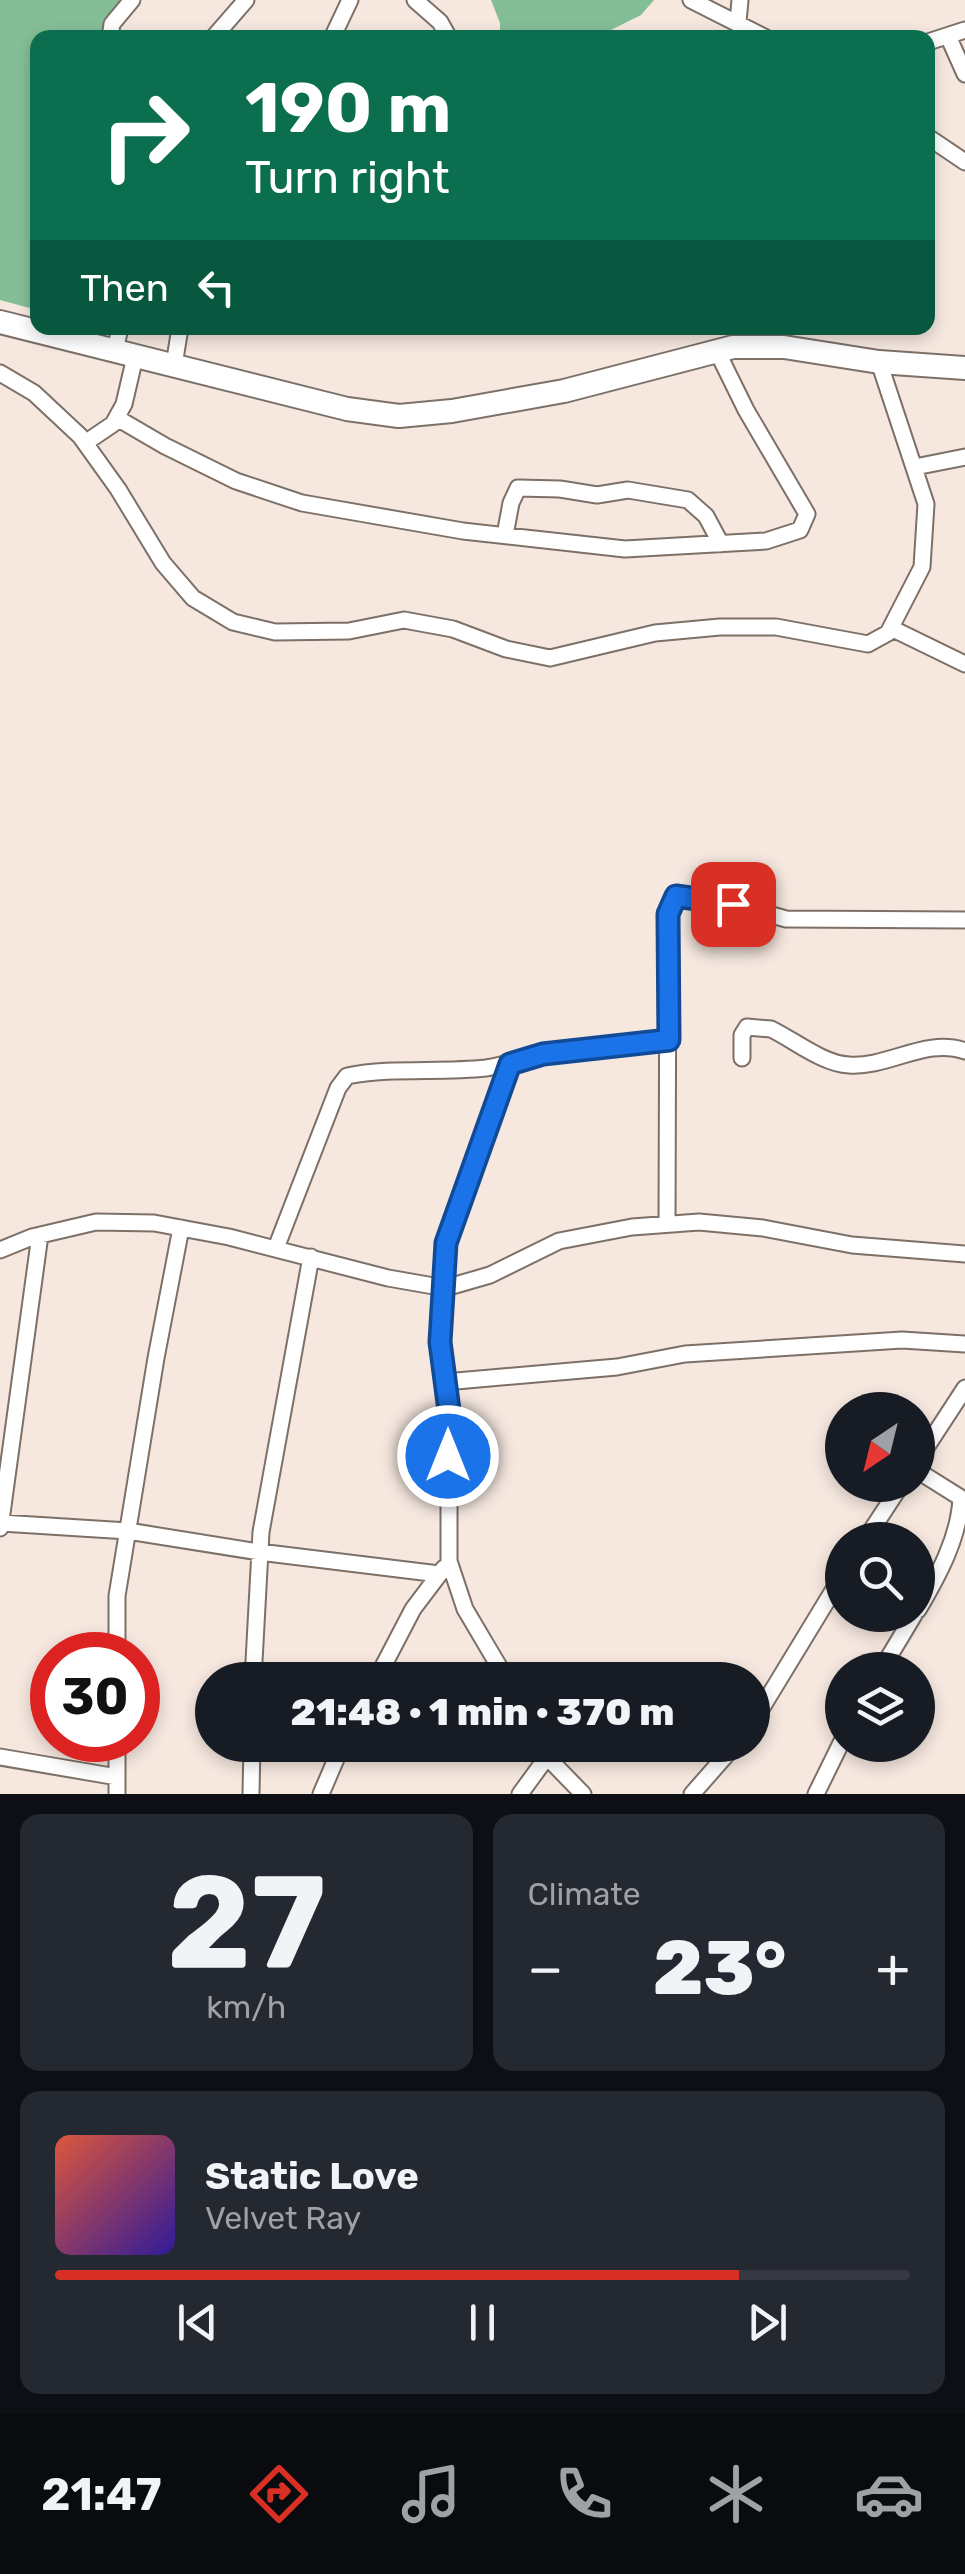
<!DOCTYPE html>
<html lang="en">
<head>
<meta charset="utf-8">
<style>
	:root { --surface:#171b24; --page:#242831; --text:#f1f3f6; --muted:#9ea1a6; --line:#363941; --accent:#d93025 }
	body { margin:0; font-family:Rubik,sans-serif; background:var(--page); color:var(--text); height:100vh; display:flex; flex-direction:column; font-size:38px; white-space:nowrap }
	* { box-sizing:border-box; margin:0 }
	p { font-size:32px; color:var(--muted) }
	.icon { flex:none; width:55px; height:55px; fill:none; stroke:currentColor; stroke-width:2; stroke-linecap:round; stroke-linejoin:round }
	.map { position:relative; height:1794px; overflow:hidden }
	.sheet { display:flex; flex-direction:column; gap:20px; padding:20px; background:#0d0f14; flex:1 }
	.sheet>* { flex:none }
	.guide { position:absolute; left:30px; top:30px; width:905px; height:305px; border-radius:20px; box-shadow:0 5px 15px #0003; background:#0b6e4f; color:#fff; overflow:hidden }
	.needle { width:65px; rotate:215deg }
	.tools { position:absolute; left:825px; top:1392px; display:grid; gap:20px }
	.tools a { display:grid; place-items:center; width:110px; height:110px; border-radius:50%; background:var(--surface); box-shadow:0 5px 15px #0003; font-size:50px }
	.speed { position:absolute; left:30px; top:1632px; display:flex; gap:20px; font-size:50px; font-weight:700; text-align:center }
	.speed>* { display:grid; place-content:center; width:130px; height:130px; border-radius:50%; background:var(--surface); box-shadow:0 5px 15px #0003; line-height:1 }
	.speed .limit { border:15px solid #d22; background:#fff; color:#111 }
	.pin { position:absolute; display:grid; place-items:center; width:85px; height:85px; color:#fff; margin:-42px; border-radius:20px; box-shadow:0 5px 15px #0006 }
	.me { position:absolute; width:110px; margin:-55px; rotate:0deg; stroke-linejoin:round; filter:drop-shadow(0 0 8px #0008) }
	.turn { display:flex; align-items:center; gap:35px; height:210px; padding:0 50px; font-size:45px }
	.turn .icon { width:130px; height:130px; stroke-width:2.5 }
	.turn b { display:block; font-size:70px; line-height:85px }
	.then { display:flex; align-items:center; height:95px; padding:0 50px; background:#0003; gap:20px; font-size:38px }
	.big { font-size:75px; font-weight:800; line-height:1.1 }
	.sheet .tile { flex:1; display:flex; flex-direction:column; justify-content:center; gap:15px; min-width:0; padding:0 35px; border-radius:20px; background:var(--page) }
	.sheet .dial { align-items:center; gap:0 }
	.dial b { font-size:130px; line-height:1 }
	.song { display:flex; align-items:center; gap:30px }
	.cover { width:120px; height:120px; border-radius:15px; background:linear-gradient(135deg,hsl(10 70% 55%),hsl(250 70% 35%)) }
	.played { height:10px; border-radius:5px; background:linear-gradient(90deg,var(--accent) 80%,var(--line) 80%) }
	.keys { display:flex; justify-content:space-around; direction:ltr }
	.heat { display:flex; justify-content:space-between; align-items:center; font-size:55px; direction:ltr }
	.sheet .tiles { flex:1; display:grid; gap:20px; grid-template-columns:1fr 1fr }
	.tile:last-child { grid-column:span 2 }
	.trip { position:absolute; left:195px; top:1662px; width:575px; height:100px; border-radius:50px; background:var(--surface); box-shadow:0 5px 15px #0003; font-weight:800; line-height:100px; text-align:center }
	.tabs { display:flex; height:160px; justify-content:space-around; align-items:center; background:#090b0e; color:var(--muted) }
	.tabs .icon { width:70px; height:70px }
	.tabs .current { color:var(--accent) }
	.tabs b { font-size:45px; color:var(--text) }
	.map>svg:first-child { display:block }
</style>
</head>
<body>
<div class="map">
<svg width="965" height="1794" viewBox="0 0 965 1794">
	<rect width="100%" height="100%" fill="#f6e8df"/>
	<path fill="#84be97" d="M0 0H123L115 37 38 38 37 310 0 300Z
		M491 0H654L641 15 597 37H500V23Z"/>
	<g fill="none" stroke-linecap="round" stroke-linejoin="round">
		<defs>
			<path id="minor" d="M415 0 440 22 449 38
				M691 0 766 38
				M738 22 740 0
				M948 36 965 74
				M110 38 112 24 132 0
				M213 38 246 0
				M332 38 350 0
				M928 42 965 30
				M928 137 965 162
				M115 350 120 328
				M174 365 180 328
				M0 373 34 393 80 436 118 489 163 563 193 598 233 622 275 632 349 631 404 620 453 629 506 649 550 658 655 633 720 627H776L868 644 888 633 922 567 926 504 879 362
				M117 418 165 446 236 481 302 503 463 531 625 549 766 541 800 530 807 514 746 410 716 349
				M85 443 113 424 124 404 135 357
				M915 467 965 457
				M505 535 511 503 518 488 560 489 597 495 628 490 688 500 706 516 721 544
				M891 628 965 664
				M742 1058V1035L747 1027 771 1029C794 1040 823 1064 849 1065 888 1068 926 1037 965 1051
				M667 1224 668 913 677 896 733 904 786 919 965 920
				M276 1248 338 1088 347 1076C392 1067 439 1073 486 1068 507 1065 525 1057 546 1053 586 1046 628 1045 669 1041
				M0 1250 32 1237 96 1222 154 1223 229 1237 388 1278 445 1288 490 1275 559 1241 632 1227 699 1222 763 1228 852 1245 965 1254
				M445 1382 617 1367 685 1354 902 1340 965 1344
				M918 1460 965 1388
				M918 1471 961 1498C959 1538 938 1576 918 1610
				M1 1523 128 1531 259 1552 439 1574
				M0 1528 40 1235
				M865 1540 901 1485
				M117 1655V1596L156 1358 181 1228
				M881 1670 914 1615
				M253 1680 261 1532 311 1257
				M376 1680 413 1609 444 1568
				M507 1680 465 1609 449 1561V1418L440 1342 447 1243 510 1064
				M752 1724 842 1576
				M541 1745 547 1757 583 1794
				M0 1757 117 1777
				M251 1793 252 1745
				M117 1794V1740
				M321 1794 342 1745
				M520 1794 547 1757
				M692 1794 735 1745
				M816 1794 842 1741"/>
			<path id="secondary" d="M0 322 347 409 399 416 452 411 564 391 733 347H784L879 362 965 368"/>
		</defs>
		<use href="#minor" stroke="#7c7067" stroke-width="19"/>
		<use href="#secondary" stroke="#7c7067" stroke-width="26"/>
		<use href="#minor" stroke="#fff" stroke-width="15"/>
		<use href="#secondary" stroke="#fff" stroke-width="22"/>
	</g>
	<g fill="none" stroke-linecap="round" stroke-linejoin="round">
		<defs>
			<path id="route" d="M448 1456 450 1418 440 1342 446 1243 510 1064 543 1054 669 1040 668 914 676 896 733 904"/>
		</defs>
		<use href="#route" stroke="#114b97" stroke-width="25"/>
		<use href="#route" stroke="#1a73e8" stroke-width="18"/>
	</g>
</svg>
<div class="tools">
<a><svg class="needle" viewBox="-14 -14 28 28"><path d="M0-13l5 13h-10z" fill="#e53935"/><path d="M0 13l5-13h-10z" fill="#9ea1a6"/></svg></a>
<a><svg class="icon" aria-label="search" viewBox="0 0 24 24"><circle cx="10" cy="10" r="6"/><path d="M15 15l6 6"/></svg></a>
<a><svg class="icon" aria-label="layers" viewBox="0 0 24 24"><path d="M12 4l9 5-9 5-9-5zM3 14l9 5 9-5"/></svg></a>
</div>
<div class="speed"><div class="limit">30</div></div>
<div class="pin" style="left:733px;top:904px;background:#d93025"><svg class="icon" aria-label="arrive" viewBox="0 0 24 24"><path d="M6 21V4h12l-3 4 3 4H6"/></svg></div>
<svg class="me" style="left:448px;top:1456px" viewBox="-20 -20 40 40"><circle r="17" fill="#1a73e8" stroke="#fff" stroke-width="3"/><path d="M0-11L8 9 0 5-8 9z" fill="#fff"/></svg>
<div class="trip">21:48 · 1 min · 370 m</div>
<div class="guide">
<div class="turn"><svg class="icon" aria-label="right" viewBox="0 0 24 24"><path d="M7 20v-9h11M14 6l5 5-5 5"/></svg><div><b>190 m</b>Turn right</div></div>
<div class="then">Then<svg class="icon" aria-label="left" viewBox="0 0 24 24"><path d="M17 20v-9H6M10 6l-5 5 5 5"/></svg></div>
</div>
</div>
<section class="sheet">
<div class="tiles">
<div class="tile dial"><b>27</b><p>km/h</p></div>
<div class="tile"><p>Climate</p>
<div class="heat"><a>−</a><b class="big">23°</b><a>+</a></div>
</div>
<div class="tile">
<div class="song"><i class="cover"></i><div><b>Static Love</b><p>Velvet Ray</p></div></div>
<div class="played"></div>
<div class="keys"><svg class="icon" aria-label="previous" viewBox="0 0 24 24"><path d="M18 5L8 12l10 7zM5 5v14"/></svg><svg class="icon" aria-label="pause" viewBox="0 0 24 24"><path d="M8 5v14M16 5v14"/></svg><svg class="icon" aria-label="next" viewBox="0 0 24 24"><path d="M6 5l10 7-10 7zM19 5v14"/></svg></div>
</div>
</div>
</section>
<nav class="tabs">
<b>21:47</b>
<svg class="icon current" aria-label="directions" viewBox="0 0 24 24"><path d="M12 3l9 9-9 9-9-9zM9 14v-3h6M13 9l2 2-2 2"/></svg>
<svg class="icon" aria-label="music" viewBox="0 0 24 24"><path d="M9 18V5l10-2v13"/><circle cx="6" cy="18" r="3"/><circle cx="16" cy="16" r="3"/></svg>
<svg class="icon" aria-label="phone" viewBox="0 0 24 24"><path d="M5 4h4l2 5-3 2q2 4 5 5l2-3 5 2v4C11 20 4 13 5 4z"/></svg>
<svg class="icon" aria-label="climate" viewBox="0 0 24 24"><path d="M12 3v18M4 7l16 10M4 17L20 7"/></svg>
<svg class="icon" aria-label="car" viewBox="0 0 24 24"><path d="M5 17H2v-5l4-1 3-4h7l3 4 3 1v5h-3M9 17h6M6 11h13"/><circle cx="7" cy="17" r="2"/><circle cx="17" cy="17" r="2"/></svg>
</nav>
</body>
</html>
